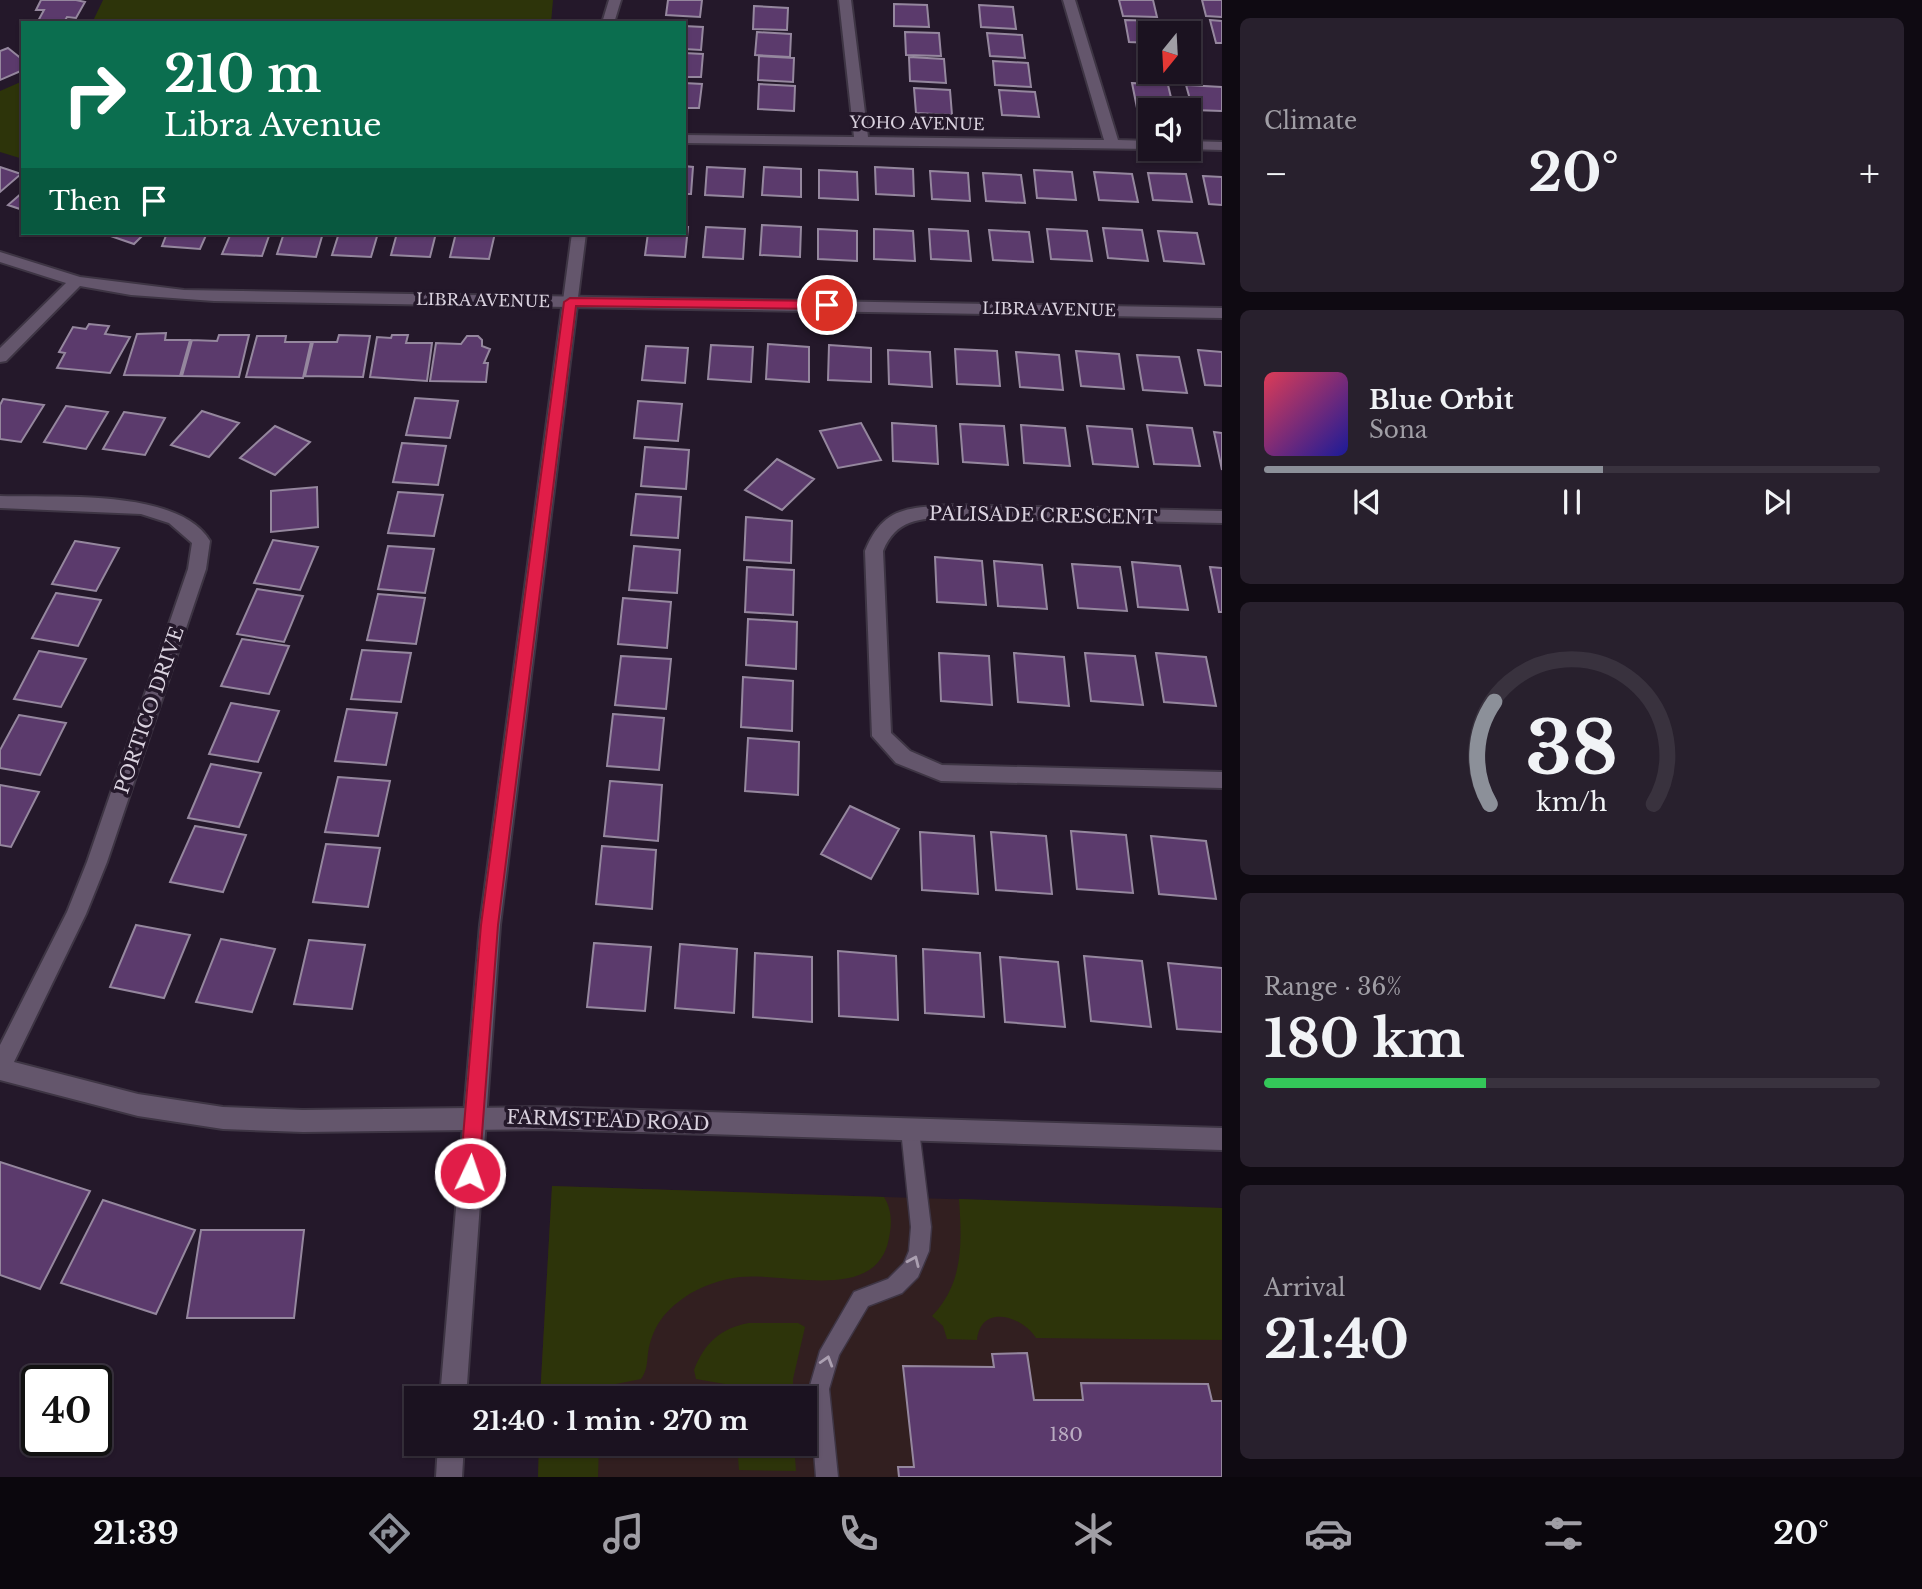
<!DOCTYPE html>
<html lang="en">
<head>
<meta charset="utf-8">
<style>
	:root { --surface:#1b1220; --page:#28202d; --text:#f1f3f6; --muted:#a09ea5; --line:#39323e; --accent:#8c9099 }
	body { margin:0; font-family:"Libre Baskerville",serif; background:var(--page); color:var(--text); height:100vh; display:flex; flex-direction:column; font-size:26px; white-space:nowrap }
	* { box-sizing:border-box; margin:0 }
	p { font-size:23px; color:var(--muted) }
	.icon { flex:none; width:38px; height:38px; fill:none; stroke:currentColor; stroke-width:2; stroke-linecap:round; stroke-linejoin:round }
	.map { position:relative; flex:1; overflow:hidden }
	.panel { display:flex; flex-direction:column; gap:18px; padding:18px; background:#0f0a12; width:700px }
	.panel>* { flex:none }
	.guide { position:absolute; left:21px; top:21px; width:665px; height:214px; border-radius:0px; box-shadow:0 2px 5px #0004,0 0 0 2px var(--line); background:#0b6e4f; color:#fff; overflow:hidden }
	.needle { width:46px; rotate:198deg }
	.buttons { position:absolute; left:1138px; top:21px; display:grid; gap:14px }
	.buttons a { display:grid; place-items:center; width:63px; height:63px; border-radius:0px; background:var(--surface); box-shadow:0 2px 5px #0004,0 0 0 2px var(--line); font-size:35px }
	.speed { position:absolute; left:21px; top:1365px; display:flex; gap:14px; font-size:35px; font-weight:700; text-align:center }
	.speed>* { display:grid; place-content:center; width:91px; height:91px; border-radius:50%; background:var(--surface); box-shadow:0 2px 5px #0004,0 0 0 2px var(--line); line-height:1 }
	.speed .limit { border:4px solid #111; border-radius:10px; background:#fff; color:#111 }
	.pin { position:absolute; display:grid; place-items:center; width:60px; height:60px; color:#fff; margin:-30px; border:4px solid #fff; border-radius:50%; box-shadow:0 2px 7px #0007 }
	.me { position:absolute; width:77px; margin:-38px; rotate:3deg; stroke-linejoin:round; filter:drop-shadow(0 0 5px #0008) }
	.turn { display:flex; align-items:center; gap:24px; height:147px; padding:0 28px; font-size:32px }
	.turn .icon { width:91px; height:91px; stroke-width:2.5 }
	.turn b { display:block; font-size:49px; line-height:60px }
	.then { display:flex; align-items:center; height:66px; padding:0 28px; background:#0003; gap:14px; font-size:26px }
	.big { font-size:52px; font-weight:800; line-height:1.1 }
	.panel .widget { flex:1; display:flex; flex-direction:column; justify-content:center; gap:10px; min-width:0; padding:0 24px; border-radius:10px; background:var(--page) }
	.panel .dial { align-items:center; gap:0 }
	.dial svg { height:182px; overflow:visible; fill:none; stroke:var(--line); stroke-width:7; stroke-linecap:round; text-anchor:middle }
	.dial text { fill:var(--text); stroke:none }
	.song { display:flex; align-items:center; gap:21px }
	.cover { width:84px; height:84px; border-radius:10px; background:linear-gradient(135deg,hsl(350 70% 55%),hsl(240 70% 35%)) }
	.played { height:7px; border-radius:4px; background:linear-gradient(90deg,var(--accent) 55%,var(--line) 55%) }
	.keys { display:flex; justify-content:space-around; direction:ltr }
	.heat { display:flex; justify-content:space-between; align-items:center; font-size:38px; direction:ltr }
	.charge { height:10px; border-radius:5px; background:linear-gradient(90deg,#34c759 36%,var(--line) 0) }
	.trip { position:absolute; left:404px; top:1386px; width:413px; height:70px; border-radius:0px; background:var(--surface); box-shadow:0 2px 5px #0004,0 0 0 2px var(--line); font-weight:800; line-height:70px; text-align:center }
	.menu { display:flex; height:112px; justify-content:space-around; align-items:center; background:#0b070d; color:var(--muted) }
	.menu .icon { width:49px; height:49px }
	.menu .active { color:var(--accent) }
	.menu b { font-size:32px; color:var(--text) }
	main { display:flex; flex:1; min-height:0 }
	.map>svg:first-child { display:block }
</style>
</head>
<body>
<main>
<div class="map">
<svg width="1222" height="1477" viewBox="0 0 1222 1477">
	<rect width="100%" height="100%" fill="#24182a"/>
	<path fill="#321f20" d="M552 1186 1222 1208V1477H538L539 1444H805V1398H540Z"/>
	<path fill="#2d340a" d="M103 0H553L551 23H92Z
		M23 81V159L0 152V91Z
		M552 1186 884 1197C892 1210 892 1223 889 1238 877 1304 786 1272 740 1277 722 1279 699 1287 685 1297 664 1311 652 1328 648 1353 647 1362 647 1371 641 1379L601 1387 600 1398H540Z
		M959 1199 1222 1208V1340L1036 1338C1022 1316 981 1303 977 1340L947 1339 943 1326 932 1316C964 1283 962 1242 959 1199Z
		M749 1323H798L805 1327 793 1379V1398H736V1386L696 1379 694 1370C704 1344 720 1328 749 1323Z
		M539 1444H599L598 1477H538Z
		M737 1444H794L796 1471 739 1470Z"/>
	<path fill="#5b3a6c" stroke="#95879e" stroke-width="2" d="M41 0H76L85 2 76 18 67 17 64 22 38 21 44 10H36Z
		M668 0H702L700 17 666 15Z
		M1119 0H1153L1157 17 1123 16Z
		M1202 0H1222V17L1206 16Z
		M894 4 927 5 929 27 894 26Z
		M979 5 1013 7 1016 29 981 27Z
		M754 6 788 8 787 30 753 29Z
		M1125 20 1159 21 1162 33H1150V43L1129 42Z
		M1210 20 1222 21V43H1216Z
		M684 26 703 27 701 50 684 49Z
		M757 32 791 34 790 57 755 55Z
		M905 32 939 33 941 56 906 55Z
		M987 33 1022 35 1025 58 990 56Z
		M8 48 23 60V70L0 80V51Z
		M1139 48 1150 49V72L1180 74 1144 72Z
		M684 53 703 54 701 77H684Z
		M759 56 794 58 793 82 758 80Z
		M909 57 944 59 946 83 910 81Z
		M993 61 1028 63 1031 87 995 85Z
		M684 83 702 84 699 108H684Z
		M1132 83 1168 85 1174 110 1137 108Z
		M759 84 795 86 794 111 758 109Z
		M1186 85 1222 87V111L1193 110Z
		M914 88 950 90 952 115 916 113Z
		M999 90 1035 92 1039 117 1002 115Z
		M684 166 693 167 691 194H684Z
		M0 167 21 174 0 192Z
		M707 167 745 169 743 197 705 195Z
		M764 167 801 169V197L762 195Z
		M875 167 913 169 914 196 876 194Z
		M819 170 857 172 858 200 819 198Z
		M1034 170 1072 172 1076 200 1037 198Z
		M930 171 968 173 970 201 932 199Z
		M1094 172 1132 174 1138 202 1099 200Z
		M983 173 1021 175 1025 203 986 201Z
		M1148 173 1186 174 1192 202 1153 200Z
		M1203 176 1222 177V205L1209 204Z
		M23 192V210L8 205Z
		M762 225 801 227 800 257 760 255Z
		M684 227H688L685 257 645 255 648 233H684Z
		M706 227 745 229 743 259 703 257Z
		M1103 228 1142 230 1148 261 1108 258Z
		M818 229 857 231V261L818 259Z
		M874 229 913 231 915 261 874 259Z
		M929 229 968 231 971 261 931 259Z
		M1047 229 1087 231 1092 261 1051 259Z
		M989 230 1029 232 1033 262 993 260Z
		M1158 231 1197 233 1204 264 1164 261Z
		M102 233H145L134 244Z
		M167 233H207L200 249 162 246Z
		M231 233H270L262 256 222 254Z
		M284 233H323L316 257 277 254Z
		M339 233H378L371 257 332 255Z
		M397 233H436L430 257 391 255Z
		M456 233H495L489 259 450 257Z
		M89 324 109 326 105 334 130 337 110 373 57 368 65 353 59 352 73 327 86 329Z
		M166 333 165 340H190L180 376 124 375 137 334Z
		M219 335H249L239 377 182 376 192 340 217 341Z
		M339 335 370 336 363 377 305 376 313 342H337Z
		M392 335H408L406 343H432L427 381 370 377 377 337 391 338Z
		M257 336H286L285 342H311L303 378 246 377Z
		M467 336H478L482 340V346L490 349 484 363H488L486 382 430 381 436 343 461 344Z
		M768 344 809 347V382L766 379Z
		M711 345 753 347 751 382 708 379Z
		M829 345 871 348V382L828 380Z
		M646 346 688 348 685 383 642 380Z
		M955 349 997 351 1000 386 957 384Z
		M888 350 930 352 932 387 889 384Z
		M1198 350 1222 352V386L1205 385Z
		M1076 351 1119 354 1124 389 1081 386Z
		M1016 352 1059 355 1063 390 1020 387Z
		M1137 355 1179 357 1187 393 1143 390Z
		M415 398 458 401 450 438 406 435Z
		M3 399 44 405 21 442 0 439V405Z
		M638 401 682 404 678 441 634 438Z
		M66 406 108 412 86 449 44 442Z
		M202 411 239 423 209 457 171 445Z
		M124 412 165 418 145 455 103 449Z
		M861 423 881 460 838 468 820 431Z
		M892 423 936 426 938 464 893 461Z
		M960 424 1004 426 1008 465 963 462Z
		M1021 425 1065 428 1070 466 1024 463Z
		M1147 425 1192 428 1200 466 1154 464Z
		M275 426 310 442 275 475 240 458Z
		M1087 426 1132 429 1138 467 1093 464Z
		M1214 432 1222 433V470Z
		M402 443 446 446 438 485 393 482Z
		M645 447 689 450 686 489 641 486Z
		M777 459 814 479 782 510 745 490Z
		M317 487 318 527 271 532V491Z
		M398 492 443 495 434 536 388 533Z
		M636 494 681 497 678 538 631 535Z
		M746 517 792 521 791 563 744 560Z
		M273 540 318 547 300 590 254 583Z
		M75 541 119 548 96 591 52 584Z
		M388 546 434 549 425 593 378 589Z
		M634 546 680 550 677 593 629 590Z
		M935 557 982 561 986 605 937 602Z
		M994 561 1042 565 1047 609 998 606Z
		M1132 562 1180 566 1188 610 1138 607Z
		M1072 564 1120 567 1127 611 1078 608Z
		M747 567 794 570 793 615 745 612Z
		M1210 567 1222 568V612H1219Z
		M257 589 303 596 284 642 237 634Z
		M56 593 101 600 78 646 32 638Z
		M378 594 425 598 416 644 367 640Z
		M623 598 671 602 667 648 618 644Z
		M748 619 797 622 796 669 746 665Z
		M242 639 289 646 269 694 221 686Z
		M362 650 411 653 401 702 351 699Z
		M39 651 86 659 61 707 14 699Z
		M939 653 989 656 992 705 941 701Z
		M1014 653 1064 657 1069 706 1018 702Z
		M1085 653 1135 656 1143 705 1091 701Z
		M1156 653 1206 657 1216 706 1164 702Z
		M621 656 671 659 666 709 615 705Z
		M743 677 793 681 792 731 741 727Z
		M231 703 279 711 258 762 209 754Z
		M347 709 397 713 386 765 335 761Z
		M613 714 664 718 659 770 607 766Z
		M19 715 66 723 40 775 0 768V750Z
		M748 738 799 742 798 795 745 791Z
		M211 764 261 773 239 827 188 818Z
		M338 777 390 781 378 836 325 832Z
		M610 781 662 785 658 841 604 836Z
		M0 785 39 792 11 847 0 845Z
		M850 806 899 829 871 879 821 854Z
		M195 826 246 835 223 892 170 882Z
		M1071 831 1126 835 1133 893 1077 889Z
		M920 832 974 836 978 894 922 890Z
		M991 832 1046 836 1052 894 996 890Z
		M1151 836 1206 841 1216 899 1159 894Z
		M326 844 380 848 368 907 313 902Z
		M602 846 656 850 652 909 596 904Z
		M136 925 190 935 164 998 110 987Z
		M221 939 275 949 252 1012 196 1002Z
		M309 940 365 945 352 1009 294 1004Z
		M594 943 651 947 645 1011 587 1007Z
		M680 944 737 949 734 1013 675 1008Z
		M923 949 980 953 984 1017 925 1013Z
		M838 951 896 956 898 1020 839 1016Z
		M755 953 812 957V1022L753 1017Z
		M1084 956 1142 961 1151 1027 1091 1021Z
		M1000 957 1058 962 1065 1027 1005 1022Z
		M1168 963 1222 968V1032L1177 1029Z
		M0 1162 90 1191 40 1289 0 1275Z
		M103 1200 195 1230 156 1314 61 1283Z
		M201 1230H304L294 1318H187Z
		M1027 1353 1034 1400H1083L1081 1383 1208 1384 1212 1401H1222V1477H899L898 1467H914L903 1366 994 1367 992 1354Z"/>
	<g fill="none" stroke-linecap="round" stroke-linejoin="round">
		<defs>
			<path id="service" d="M910 1121 917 1124 919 1130 931 1227 929 1251 918 1277 902 1293 868 1306 839 1355 829 1389 838 1477H816L809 1389 820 1351 854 1292 888 1279 904 1263 909 1251 911 1227 901 1130 903 1124Z"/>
			<path id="minor" d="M839 0H851L868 137 1104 140 1063 0H1075L1118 140 1150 141 1152 149 684 143V135L854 137Z
				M1188 141 1222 142V150L1186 149Z
				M0 252 80 277 184 290 1222 308V318L214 301 131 295 80 286 6 361 0 362V348L66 283 0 262Z
				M0 496C55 498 179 488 210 541L206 569 107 862 86 914 14 1062 138 1094 223 1107 303 1110 543 1107 1222 1128V1150L543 1129 303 1132 223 1129 138 1116 0 1080V1045L67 912 87 862 188 569 192 543 169 523 141 514 0 508Z
				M950 505 1222 511V523L950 517C919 519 896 519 883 551L891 733 910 751 942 765 1222 772V788L941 781 896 763 872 736 865 551C883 507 907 508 950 505Z"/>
			<path id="tertiary" d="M609 0H621L614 23H602Z
				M572 233H586L500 925 466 1398H440L480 925Z
				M438 1444H464L462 1477H436Z"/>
		</defs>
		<use href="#service" stroke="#3e3544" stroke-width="3"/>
		<use href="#minor" stroke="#3e3544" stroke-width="4"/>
		<use href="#tertiary" stroke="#3e3544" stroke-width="4"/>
		<use href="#service" fill="#64566c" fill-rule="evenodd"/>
		<use href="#minor" fill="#64566c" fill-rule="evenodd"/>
		<use href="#tertiary" fill="#64566c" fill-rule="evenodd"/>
	</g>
	<defs><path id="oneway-chevron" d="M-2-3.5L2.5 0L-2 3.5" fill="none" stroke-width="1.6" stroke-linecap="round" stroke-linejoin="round" transform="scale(1.75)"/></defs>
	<g stroke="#aba0b1">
		<use href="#oneway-chevron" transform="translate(914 1261) rotate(-66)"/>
		<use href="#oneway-chevron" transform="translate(827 1361) rotate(-73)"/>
	</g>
	<path fill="#e11d48" stroke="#92132f" stroke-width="2" d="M570 298 827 301 833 305 827 309 576 306 498 925 479 1173 477 1180 470 1183 463 1180 460 1173 481 925 564 302Z"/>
	<g text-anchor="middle" stroke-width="7" stroke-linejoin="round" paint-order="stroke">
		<g font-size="16" fill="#dad2df" stroke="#24182a">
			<text transform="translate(917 123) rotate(1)" y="6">YOHO AVENUE</text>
			<text transform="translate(483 300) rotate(1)" y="6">LIBRA AVENUE</text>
			<text transform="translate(1049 309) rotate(1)" y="6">LIBRA AVENUE</text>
		</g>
		<g font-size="19" fill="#dad2df" stroke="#24182a">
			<text transform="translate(1043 515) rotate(1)" y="7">PALISADE CRESCENT</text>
			<text transform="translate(149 710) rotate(-71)" y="7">PORTICO DRIVE</text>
			<text transform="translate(608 1120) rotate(2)" y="7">FARMSTEAD ROAD</text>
		</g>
		<g font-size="19" fill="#baacc2">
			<text x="1066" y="1441">180</text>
		</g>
	</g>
</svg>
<div class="buttons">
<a><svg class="needle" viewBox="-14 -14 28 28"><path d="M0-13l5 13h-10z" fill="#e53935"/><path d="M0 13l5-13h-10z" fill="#a09ea5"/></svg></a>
<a><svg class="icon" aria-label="sound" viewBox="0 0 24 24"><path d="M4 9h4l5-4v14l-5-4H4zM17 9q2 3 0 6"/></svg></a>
</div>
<div class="speed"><div class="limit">40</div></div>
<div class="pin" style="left:827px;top:305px;background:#d93025"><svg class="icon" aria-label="arrive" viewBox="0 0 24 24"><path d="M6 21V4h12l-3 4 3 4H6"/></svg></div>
<svg class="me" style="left:470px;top:1173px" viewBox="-20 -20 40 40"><circle r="17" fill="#e11d48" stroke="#fff" stroke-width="3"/><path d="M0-11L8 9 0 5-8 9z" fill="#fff"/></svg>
<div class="trip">21:40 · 1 min · 270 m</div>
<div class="guide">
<div class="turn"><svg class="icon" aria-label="right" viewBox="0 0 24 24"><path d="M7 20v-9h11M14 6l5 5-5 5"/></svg><div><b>210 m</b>Libra Avenue</div></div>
<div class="then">Then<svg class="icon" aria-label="arrive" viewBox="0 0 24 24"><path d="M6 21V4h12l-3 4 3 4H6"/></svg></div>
</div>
</div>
<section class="panel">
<div class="widget"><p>Climate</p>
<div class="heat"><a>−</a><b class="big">20°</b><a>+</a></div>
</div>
<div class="widget">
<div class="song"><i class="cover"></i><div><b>Blue Orbit</b><p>Sona</p></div></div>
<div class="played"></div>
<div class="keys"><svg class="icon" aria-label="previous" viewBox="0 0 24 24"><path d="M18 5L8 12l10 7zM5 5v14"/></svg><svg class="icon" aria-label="pause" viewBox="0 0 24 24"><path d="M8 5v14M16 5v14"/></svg><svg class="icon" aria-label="next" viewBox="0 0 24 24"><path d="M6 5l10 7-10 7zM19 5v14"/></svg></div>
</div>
<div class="widget dial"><svg viewBox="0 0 100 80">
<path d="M14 69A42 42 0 1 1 86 69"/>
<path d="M14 69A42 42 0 0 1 16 24" stroke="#8c9099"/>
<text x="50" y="56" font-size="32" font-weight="700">38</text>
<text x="50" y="72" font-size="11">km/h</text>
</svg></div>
<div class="widget"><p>Range · 36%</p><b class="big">180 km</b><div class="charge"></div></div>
<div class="widget"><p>Arrival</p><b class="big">21:40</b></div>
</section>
</main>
<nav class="menu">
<b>21:39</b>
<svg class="icon active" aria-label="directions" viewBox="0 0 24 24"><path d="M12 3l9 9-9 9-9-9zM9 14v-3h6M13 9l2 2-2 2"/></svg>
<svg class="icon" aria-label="music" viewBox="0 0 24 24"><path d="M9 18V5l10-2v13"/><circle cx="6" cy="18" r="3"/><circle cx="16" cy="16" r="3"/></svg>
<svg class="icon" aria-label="phone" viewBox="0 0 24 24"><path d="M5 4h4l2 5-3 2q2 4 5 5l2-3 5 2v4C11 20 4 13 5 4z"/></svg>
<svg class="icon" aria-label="climate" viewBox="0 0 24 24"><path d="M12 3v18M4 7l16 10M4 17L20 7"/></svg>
<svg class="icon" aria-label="car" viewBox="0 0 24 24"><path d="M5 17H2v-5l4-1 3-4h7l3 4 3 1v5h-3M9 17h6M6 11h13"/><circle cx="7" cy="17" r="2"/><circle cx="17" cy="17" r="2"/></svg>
<svg class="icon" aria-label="filters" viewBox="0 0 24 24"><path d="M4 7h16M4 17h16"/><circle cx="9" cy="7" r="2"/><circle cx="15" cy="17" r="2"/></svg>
<b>20°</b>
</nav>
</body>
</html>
